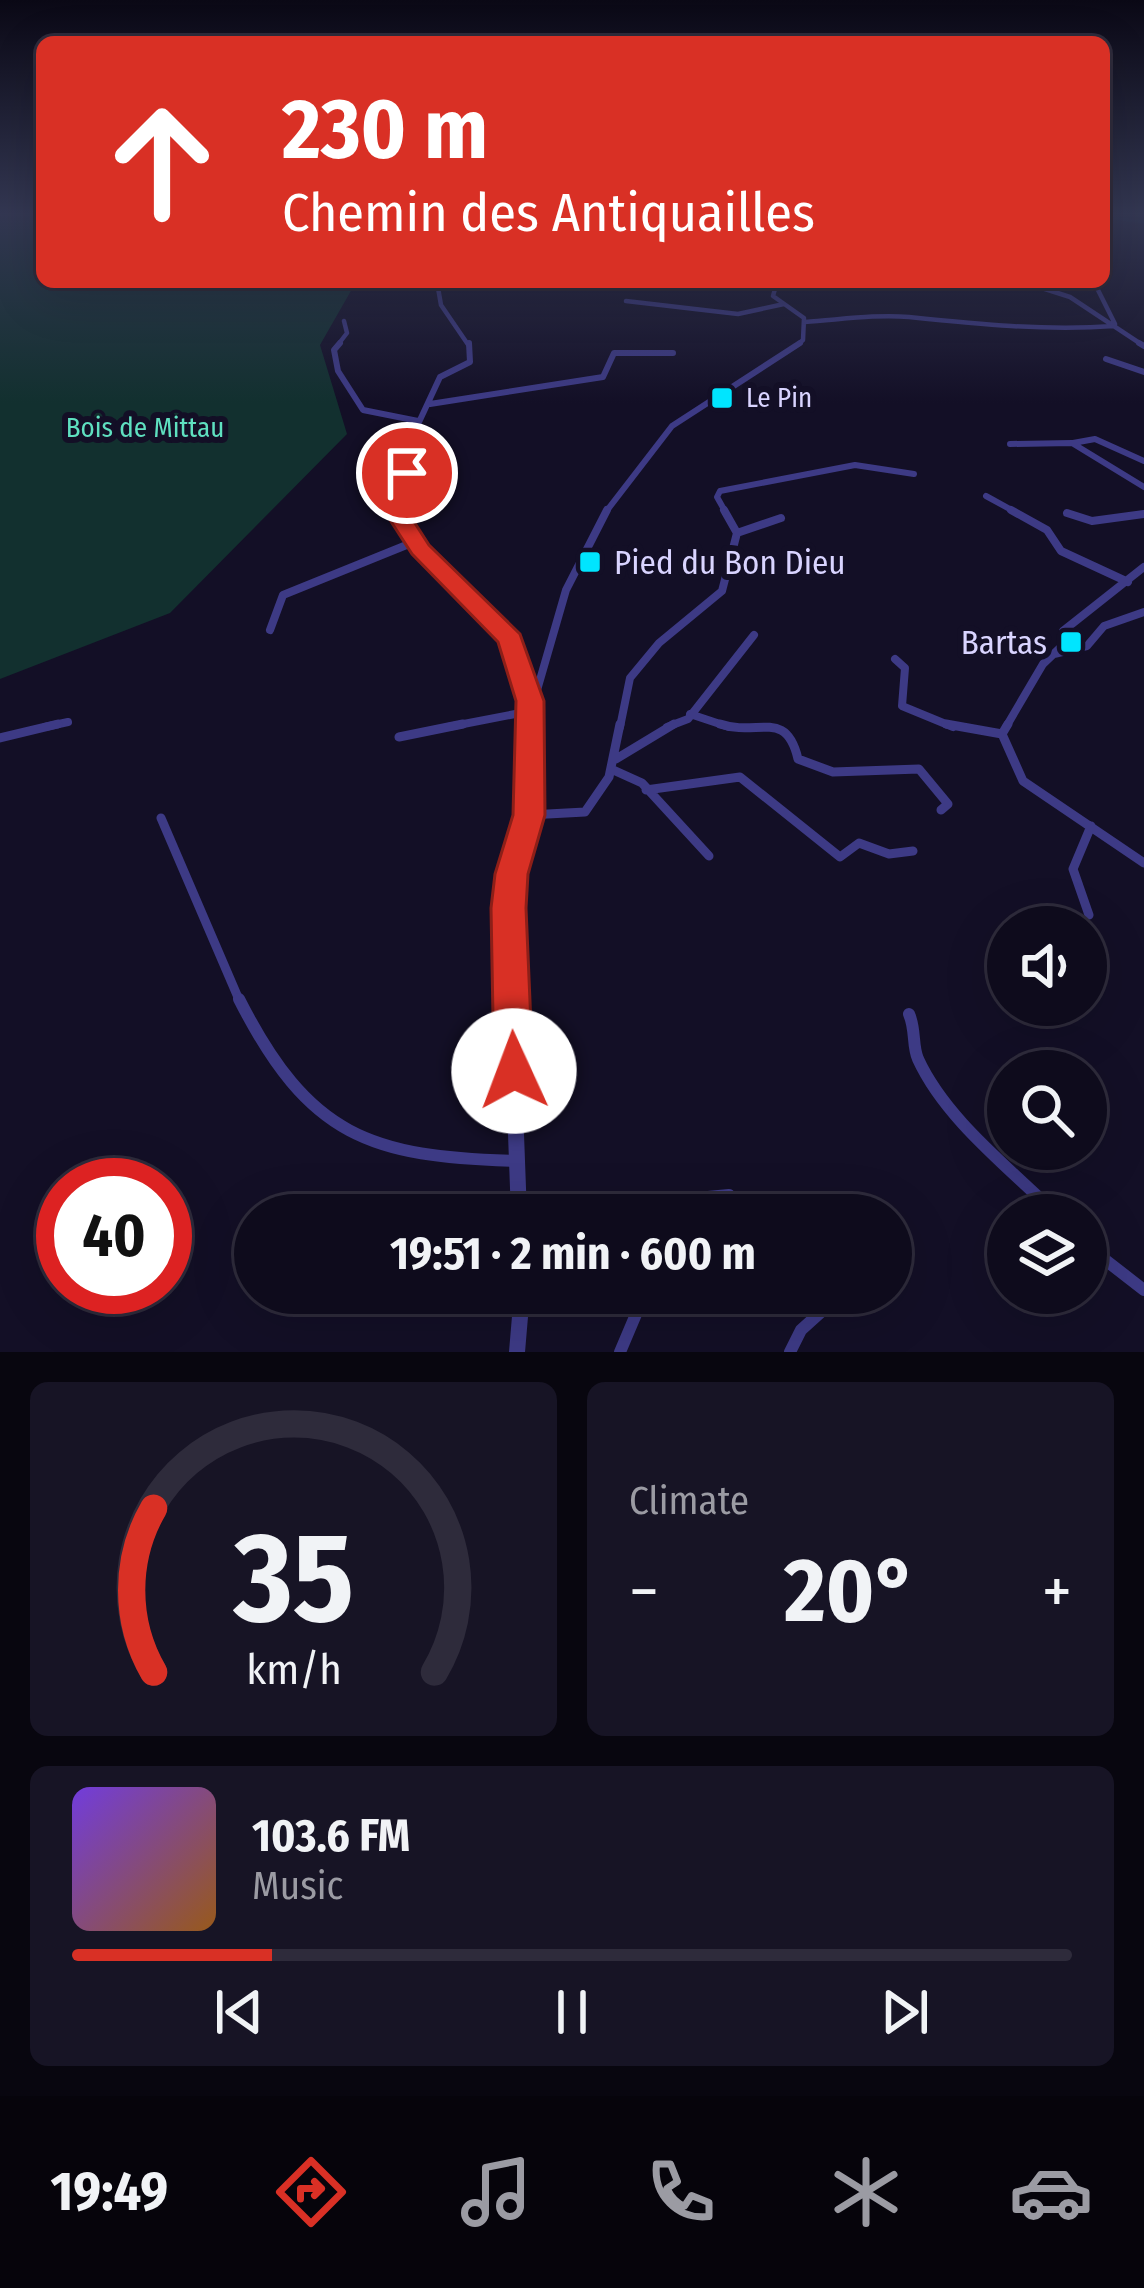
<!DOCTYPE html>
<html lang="en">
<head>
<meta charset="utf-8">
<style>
	:root { --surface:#0e0b1c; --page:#171425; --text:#f1f3f6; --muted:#9b9ba3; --line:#2e2b3b; --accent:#d93025 }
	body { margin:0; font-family:"Fira Sans Condensed",sans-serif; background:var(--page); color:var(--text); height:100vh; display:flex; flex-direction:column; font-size:45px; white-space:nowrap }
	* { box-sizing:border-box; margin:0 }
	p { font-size:39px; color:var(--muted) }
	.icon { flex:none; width:66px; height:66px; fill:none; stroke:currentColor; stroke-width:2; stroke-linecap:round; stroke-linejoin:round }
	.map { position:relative; height:1352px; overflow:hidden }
	.panel { display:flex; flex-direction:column; gap:30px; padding:30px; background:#08060f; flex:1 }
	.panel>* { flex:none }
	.guide { position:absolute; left:36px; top:36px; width:1074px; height:252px; border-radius:18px; box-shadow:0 12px 48px #0002,0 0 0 3px var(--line); background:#d93025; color:#fff; overflow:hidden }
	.fabs { position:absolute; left:987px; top:906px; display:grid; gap:24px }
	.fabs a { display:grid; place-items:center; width:120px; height:120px; border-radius:50%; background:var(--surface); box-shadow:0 12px 48px #0002,0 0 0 3px var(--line); font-size:60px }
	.speed { position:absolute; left:36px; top:1158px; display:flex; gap:24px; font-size:60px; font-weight:700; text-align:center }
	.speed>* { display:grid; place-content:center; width:156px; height:156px; border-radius:50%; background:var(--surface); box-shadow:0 12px 48px #0002,0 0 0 3px var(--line); line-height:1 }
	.speed .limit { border:18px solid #d22; background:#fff; color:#111 }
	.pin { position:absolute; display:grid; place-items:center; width:102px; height:102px; color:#fff; margin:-51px; border:6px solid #fff; border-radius:50%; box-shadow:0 3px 12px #0007 }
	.me { position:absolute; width:132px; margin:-66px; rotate:358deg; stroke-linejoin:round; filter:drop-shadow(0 0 9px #0008) }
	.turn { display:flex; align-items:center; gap:42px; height:252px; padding:0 48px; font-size:54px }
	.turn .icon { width:156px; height:156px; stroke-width:2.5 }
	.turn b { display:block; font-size:84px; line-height:102px }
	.big { font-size:90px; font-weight:700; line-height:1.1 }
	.panel .tile { flex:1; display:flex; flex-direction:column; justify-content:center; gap:18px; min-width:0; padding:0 42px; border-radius:18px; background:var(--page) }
	.panel .dial { align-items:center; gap:0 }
	.dial svg { height:312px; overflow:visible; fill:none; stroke:var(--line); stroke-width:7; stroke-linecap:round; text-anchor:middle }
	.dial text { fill:var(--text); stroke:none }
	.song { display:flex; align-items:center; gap:36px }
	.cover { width:144px; height:144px; border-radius:18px; background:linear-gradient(135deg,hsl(260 70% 55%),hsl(30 70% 35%)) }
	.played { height:12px; border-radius:6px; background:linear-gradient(90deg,var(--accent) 20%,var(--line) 20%) }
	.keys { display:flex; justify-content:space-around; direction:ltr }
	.heat { display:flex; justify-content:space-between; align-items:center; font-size:66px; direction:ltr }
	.panel .tiles { flex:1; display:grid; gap:30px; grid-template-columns:1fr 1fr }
	.tile:last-child { grid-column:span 2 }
	.trip { position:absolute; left:234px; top:1194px; width:678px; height:120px; border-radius:60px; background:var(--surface); box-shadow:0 12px 48px #0002,0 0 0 3px var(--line); font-weight:700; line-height:120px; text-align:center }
	.tab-bar { display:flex; height:192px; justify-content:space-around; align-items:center; background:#06040b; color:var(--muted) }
	.tab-bar .icon { width:84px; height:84px }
	.tab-bar .selected { color:var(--accent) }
	.tab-bar b { font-size:54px; color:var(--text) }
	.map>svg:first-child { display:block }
</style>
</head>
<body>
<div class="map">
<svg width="1144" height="1352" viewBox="0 0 1144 1352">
	<rect width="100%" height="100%" fill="#130f26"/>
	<path fill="#12302f" d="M0 214H42V282H356L320 345 347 434 170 613 0 679Z"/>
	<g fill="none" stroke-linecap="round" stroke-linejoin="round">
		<path stroke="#0a1f44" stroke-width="3" d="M1104 217 1144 222"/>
		<path stroke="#3d3a85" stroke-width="4.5" d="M437 282 441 305 469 346
			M777 282 773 296 804 318 803 340 796 346
			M1023 282 1070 297 1144 346
			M1094 282 1115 324
			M961 286 1023 282
			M626 301 738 314 784 304
			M805 322C838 320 875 314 909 317 977 324 1045 331 1114 326
			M337 346 347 333 344 321"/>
		<path stroke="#3d3a85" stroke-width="6" d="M340 343 334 350 338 371 363 410 418 421
			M1139 343 1144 346
			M1106 359 1144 372
			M430 404 603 377 614 353H673
			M1073 443 1095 439 1144 461
			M1010 444 1072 443 1144 487
			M986 496 1017 513
			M402 513 413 435 440 377 470 362 469 343
			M605 513 672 426 800 343
			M726 513 717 497 720 491 855 465 914 474"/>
		<path stroke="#3d3a85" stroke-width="8" d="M400 510 421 549 511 639 529 700
			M1011 510 1047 530 1061 551 1128 582
			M1067 513 1092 521 1144 514
			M737 533 781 518
			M270 630 283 595 414 542
			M1054 654 1087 646 1104 626 1144 612
			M895 659 905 668 902 706 953 727
			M690 714 729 727
			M45 727 68 722
			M448 727 531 711 566 590 607 510
			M620 727 630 678 659 643 722 591 737 533 724 510
			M667 727 688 719 754 635
			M1006 727 1043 664 1063 645V631L1144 567"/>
		<path stroke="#3d3a85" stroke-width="9" d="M720 724C758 737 786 708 798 759L833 772 919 769 948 804 941 810
			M946 724 1002 734
			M1008 724 1002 734 1023 781 1144 863
			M399 737 463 724
			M0 738 58 724
			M616 759 674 724
			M611 769 642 783 709 856
			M646 790 740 777 840 857 859 843 889 854 913 851
			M529 815 585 812 609 777 620 724
			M161 818 240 1002
			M1089 915 1073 869 1091 826"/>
		<path stroke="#3d3a85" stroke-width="12" d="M239 999C309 1137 370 1157 517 1161
			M909 1014C916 1030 912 1045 918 1059 946 1120 1010 1168 1057 1215
			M668 1215 687 1199 729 1195
			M1086 1245 1144 1290
			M620 1352 645 1293
			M790 1352 801 1330 842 1293"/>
		<path stroke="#3d3a85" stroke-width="10" d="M531 727V711"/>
		<path stroke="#3d3a85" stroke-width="12" d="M511 1002 508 908 511 874 529 815 531 724"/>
		<path stroke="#3d3a85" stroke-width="16" d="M511 999 519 1215
			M517 1352 522 1293"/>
	</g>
	<linearGradient id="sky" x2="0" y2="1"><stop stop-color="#0a0815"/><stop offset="0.53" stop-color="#333752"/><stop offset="1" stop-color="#333752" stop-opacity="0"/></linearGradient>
	<rect width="1144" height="403" fill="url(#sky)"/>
	<path fill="#d93025" stroke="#8d1f18" stroke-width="3" d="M407 467 417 473 413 520 429 545 520 634 544 701 545 815 528 874 526 908 533 1071 527 1083 514 1088 500 1083 494 1071 491 908 495 874 513 815 516 701 498 642 412 554 390 520 396 473Z"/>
	<g fill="#00e5ff" stroke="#130f26" stroke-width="4.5">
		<rect x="710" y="386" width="24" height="24" rx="6"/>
		<rect x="578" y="550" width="24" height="24" rx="6"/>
		<rect x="1059" y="630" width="24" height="24" rx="6"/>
	</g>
	<g text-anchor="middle" stroke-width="12" stroke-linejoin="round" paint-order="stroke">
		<g font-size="27" fill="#d9d4ff" stroke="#130f26" text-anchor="start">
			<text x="746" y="407">Le Pin</text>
		</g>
		<g font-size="27" fill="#5fe0c0" stroke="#130f26">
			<text x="145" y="437">Bois de Mittau</text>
		</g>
		<g font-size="33" fill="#d9d4ff" stroke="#130f26" text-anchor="start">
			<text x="614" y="574">Pied du Bon Dieu</text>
			<text x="1047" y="654" text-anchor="end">Bartas</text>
		</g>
	</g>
</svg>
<div class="fabs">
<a><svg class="icon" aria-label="sound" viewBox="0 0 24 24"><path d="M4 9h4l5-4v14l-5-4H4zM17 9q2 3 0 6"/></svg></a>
<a><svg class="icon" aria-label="search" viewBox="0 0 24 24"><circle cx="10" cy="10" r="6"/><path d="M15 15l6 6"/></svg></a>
<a><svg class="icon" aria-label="layers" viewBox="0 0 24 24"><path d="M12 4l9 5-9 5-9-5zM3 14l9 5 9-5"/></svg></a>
</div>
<div class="speed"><div class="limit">40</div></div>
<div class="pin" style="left:407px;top:473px;background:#d93025"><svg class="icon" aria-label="arrive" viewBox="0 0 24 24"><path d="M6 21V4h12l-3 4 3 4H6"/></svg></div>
<svg class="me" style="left:514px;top:1071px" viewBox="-20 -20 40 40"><circle r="19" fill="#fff"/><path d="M0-13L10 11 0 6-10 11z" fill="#d93025"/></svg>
<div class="trip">19:51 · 2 min · 600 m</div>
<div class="guide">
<div class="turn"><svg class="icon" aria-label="ahead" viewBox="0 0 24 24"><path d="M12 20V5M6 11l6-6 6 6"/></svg><div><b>230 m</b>Chemin des Antiquailles</div></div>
</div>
</div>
<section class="panel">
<div class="tiles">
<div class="tile dial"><svg viewBox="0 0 100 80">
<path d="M14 69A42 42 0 1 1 86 69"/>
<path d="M14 69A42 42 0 0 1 14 27" stroke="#d93025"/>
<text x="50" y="56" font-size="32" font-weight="700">35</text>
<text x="50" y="72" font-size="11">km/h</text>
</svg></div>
<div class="tile"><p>Climate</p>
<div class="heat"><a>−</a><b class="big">20°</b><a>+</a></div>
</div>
<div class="tile">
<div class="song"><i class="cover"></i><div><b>103.6 FM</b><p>Music</p></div></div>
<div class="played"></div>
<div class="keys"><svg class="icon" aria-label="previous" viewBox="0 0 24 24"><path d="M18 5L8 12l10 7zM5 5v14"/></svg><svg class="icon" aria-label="pause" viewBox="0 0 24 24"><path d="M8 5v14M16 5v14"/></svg><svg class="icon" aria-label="next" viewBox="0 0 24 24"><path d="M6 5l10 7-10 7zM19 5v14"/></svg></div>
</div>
</div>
</section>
<nav class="tab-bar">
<b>19:49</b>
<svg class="icon selected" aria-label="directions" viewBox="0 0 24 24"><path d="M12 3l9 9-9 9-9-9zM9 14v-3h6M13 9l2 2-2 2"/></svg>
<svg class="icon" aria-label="music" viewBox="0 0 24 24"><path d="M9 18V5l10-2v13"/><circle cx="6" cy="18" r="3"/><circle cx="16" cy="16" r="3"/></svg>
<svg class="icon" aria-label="phone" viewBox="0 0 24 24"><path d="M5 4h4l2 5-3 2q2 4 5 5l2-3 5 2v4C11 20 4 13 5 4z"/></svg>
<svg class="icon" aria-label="climate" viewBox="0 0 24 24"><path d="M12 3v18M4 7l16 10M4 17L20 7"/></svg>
<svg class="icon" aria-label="car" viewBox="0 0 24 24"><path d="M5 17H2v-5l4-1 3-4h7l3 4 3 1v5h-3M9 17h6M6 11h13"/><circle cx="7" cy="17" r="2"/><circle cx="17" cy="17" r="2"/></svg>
</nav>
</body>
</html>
